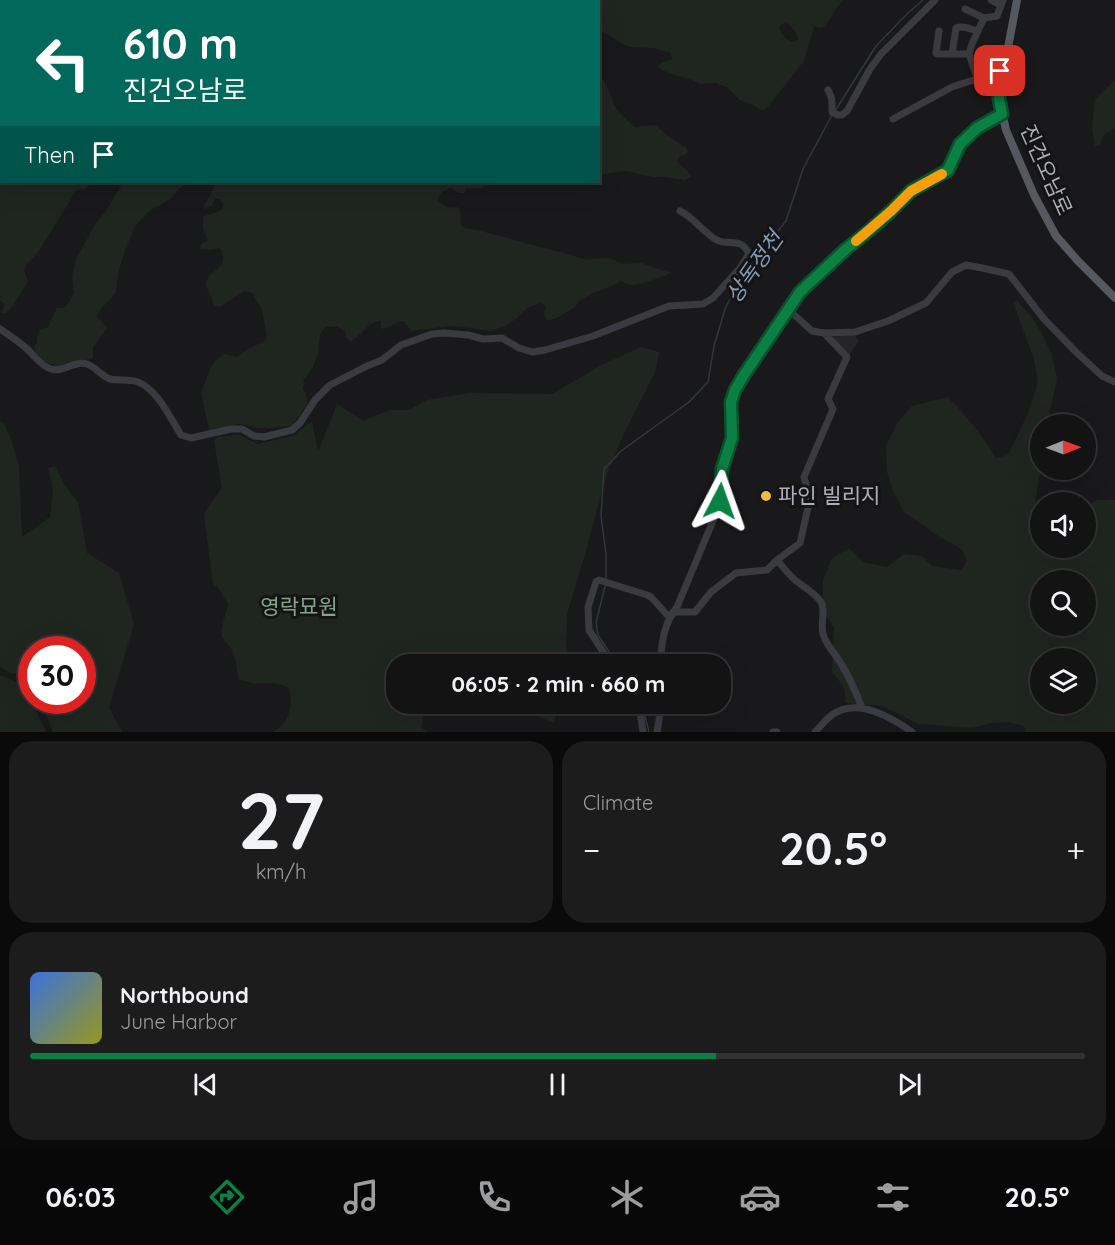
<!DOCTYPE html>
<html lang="en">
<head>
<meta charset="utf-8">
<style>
	:root { --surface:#131314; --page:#1c1c1d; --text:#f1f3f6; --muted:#9d9ea0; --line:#323234; --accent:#0b8043 }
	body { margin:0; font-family:Quicksand,"Noto Sans KR",sans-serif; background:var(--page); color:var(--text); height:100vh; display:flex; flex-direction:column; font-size:22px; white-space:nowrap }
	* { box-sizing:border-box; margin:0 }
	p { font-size:20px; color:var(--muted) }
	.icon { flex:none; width:33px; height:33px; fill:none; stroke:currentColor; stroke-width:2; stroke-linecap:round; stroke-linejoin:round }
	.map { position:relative; height:732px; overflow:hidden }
	.drawer { display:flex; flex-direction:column; gap:9px; padding:9px; background:#0a0a0b; flex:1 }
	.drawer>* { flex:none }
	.top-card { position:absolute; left:0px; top:0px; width:600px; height:183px; box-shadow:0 6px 24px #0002,0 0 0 2px var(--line); background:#00695c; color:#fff; overflow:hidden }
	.needle { width:39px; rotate:89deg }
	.buttons { position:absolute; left:1030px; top:414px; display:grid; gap:12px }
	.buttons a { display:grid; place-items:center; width:66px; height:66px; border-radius:50%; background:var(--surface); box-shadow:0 6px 24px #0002,0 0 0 2px var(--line); font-size:30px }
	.speed { position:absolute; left:18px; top:636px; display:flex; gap:12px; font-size:30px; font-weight:700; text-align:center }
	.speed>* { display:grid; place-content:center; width:78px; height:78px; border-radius:50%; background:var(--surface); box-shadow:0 6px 24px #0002,0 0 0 2px var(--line); line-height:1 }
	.speed .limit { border:9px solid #d22; background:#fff; color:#111 }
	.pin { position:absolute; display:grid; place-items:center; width:51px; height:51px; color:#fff; margin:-26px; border-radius:12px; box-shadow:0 3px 9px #0006 }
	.me { position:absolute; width:66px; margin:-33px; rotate:4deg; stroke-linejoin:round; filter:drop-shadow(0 0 4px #0008) }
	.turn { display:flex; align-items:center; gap:21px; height:126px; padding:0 24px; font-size:27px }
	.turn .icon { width:78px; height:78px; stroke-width:2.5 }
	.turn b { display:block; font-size:42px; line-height:51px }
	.then { display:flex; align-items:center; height:57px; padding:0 24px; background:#0003; gap:12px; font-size:22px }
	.big { font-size:45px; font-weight:700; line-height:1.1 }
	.drawer .card { flex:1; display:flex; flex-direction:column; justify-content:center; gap:9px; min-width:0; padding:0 21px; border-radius:24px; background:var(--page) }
	.drawer .dial { align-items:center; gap:0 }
	.dial b { font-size:78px; line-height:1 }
	.song { display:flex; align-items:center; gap:18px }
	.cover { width:72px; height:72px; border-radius:9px; background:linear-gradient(135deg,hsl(220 70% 55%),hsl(60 70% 35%)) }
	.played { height:6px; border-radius:3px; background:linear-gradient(90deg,var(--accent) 65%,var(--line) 65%) }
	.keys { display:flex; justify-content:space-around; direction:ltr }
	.heat { display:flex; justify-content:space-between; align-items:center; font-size:33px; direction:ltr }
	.drawer .tiles { flex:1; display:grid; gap:9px; grid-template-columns:1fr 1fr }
	.card:last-child { grid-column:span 2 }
	.trip { position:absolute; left:386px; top:654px; width:345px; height:60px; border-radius:24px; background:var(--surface); box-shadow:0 6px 24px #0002,0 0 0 2px var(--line); font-weight:700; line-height:60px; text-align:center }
	.menu { display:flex; height:96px; justify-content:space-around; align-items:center; background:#080808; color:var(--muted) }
	.menu .icon { width:42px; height:42px }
	.menu .active { color:var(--accent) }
	.menu b { font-size:27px; color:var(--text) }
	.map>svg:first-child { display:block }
</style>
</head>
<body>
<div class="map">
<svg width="1115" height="732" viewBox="0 0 1115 732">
	<rect width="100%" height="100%" fill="#19191b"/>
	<path fill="#252528" d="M846 334 855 336 859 341 849 355 831 338Z"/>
	<path fill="#1f2620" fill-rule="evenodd" d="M0 0H844C834 7 832 20 822 28L814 27 804 61 766 109 761 110 753 105 740 100 728 88 716 83 700 84C687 76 669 76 658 67L661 63 672 59 671 53 654 48 633 47 625 45 600 31 599 29 598 2H2V182H94L85 189H77L39 251 26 265 24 271 28 281 14 304 5 313H2L5 304 0 300ZM786 23C792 27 798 32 798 40L793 42C786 39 778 34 780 25Z
		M599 78 603 79C609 88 611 97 615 106 620 115 628 121 635 127L656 125 669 137 685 147 688 151 686 154 680 156 677 161C681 167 688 170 692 176L685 180 666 177H653L625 171 599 175Z
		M1115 80V128L1104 134 1100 145 1095 146 1092 126 1095 99Z
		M120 182H186L170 199 149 211 135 226 125 250 118 274 116 293 102 308 96 316 107 328 93 347V358C87 360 84 360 79 361 74 362 69 365 65 366 52 368 43 360 35 352L34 347 37 343V337L40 330 48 327 57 308H63L67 306 74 293 72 277 76 259 96 223 106 211 121 186Z
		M217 182H487L482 188 466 189 464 193H459L450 188C442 191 440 193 438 200 443 206 450 209 457 207L460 209 461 227 481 231 585 259 609 258 623 264 642 263 664 271 671 272C666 277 638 285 631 285 627 284 624 282 621 281L608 288 595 292 580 300 575 307 555 319 547 320 544 314 546 306 540 303 527 308 516 319 503 327 489 331 471 328 450 326 411 331 404 321 398 322 384 329 381 328V321C367 321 362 336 351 341L347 338 345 331 337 326 326 327 320 334 318 354 312 369 304 379 303 389 307 397V403L300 415 291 426 272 428H258L240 424 209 430 201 393 212 365 224 354 238 357C246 348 258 346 267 338L262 310 252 293 245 291 220 307 215 306 205 284C210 269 231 268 220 248L211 250 200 249 201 244 208 240 203 229V217C210 213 216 214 222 209L223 203 219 199H215L212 205 205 209 204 206Z
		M1016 300 1032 317 1042 334 1052 355 1057 379 1047 424H1041V467L1034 511 1041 515V548H1086V508L1096 500H1115V732H1025L1024 726 1010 722 991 723 972 728 919 724 882 706 846 703 844 687 832 672 834 628 825 614 823 595V580L832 558 849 548 863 562 887 567 904 554 922 556 932 566 961 570 967 561 962 549 941 538 904 512 893 491 887 472 886 446 898 422 912 406 947 397C967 415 982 436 996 458L1008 455 1018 435 1030 408 1038 382 1034 359 1013 302ZM1041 580H1086V626H1041ZM1041 658H1086V704H1041Z
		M641 347 659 352 656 370 625 431 607 474 583 561 567 614 566 664H396V704H560L554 723 520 709 465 712 426 706 421 727 427 732H273C289 723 294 706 289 689 277 680 266 685 253 683 248 682 242 680 238 679L236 662 232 650 222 637 221 631 228 604 219 589 213 584 204 514 222 488 214 441 218 437 240 435 257 444 293 436 312 421 318 452 337 404 363 421 390 410H409L427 400 469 393 552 394 600 366Z
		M0 421 4 423 11 439 19 466 22 537 50 517 53 489 48 468 55 466 64 484 78 502 87 553 119 573 134 624 109 708 122 732H53L40 701 82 700V650H32L31 677 10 673 0 667Z
		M0 675 17 682 28 694 46 732H0Z"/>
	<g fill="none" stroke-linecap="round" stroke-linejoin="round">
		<path stroke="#2f373f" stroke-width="1.5" d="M835 111 876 46 908 13 923 0
			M606 578V554L601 516 604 469 621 451 689 402 708 382 714 346 725 309 738 282 786 221 803 169 832 115
			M605 586 596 623 598 635 617 664
			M642 704 649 732"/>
		<path stroke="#3a3b40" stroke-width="7" d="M991 0 1001 5
			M965 9 984 18
			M939 31 936 53 938 54H969
			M952 54 956 28C963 25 970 29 977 31
			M977 78 969 54 972 44 984 18 997 16 1003 0
			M828 90C833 99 832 103 832 112L838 115H842L847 111 870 69 881 54 935 0
			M893 119 952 87 1001 71
			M789 310 812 331 824 333 855 332 888 321 926 303 952 272 966 265 982 268 1009 274 1044 319 1076 352 1102 376 1115 382
			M0 329C9 335 18 341 26 348 34 355 41 366 51 369 63 373 75 360 87 364 96 367 101 376 110 379 119 381 129 379 138 382 157 389 171 419 181 435L191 438 231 429H242L254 436 264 437 292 430 300 423 315 400 330 385 367 366 382 360 401 345 432 334 445 333 468 335 483 339 502 338 519 348 532 352 545 350 593 336 669 306 703 304 713 298 740 268 749 254C742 238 732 245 719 241 706 236 695 218 680 211
			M777 560C783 567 789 575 796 581 804 587 815 593 821 602 826 611 820 624 823 634 826 645 834 652 840 662 849 676 856 692 862 708
			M673 612H695L711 592 736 573 767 570 777 560 800 543 810 499 804 477 833 409 828 399 847 357 824 333
			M611 664 589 630 588 607 596 582 599 580 647 595 651 597 669 617
			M660 664C662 642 663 625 677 607L718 509 722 469 732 438 731 402 735 390 744 375 800 293 814 279 846 249 871 229 911 191 948 170 960 144 977 128 1002 114
			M637 704 640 711 643 732
			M657 732 660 714V704
			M773 732H777
			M815 732C821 726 826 719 832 715 856 697 891 717 912 732"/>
		<path stroke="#56585f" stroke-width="8" d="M1017 0 1007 53 1001 65 999 83V99L1006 130 1034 195 1056 236 1078 261 1115 298"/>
	</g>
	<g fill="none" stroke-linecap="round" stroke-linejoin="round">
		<defs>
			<path id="route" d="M720 501 722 469 732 438 731 402 735 390 744 375 800 292 846 249 871 229 891 211 911 191 948 170 960 144 977 128 1002 114 999 99 1000 71"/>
		</defs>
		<use href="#route" stroke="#07532c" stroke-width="15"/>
		<use href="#route" stroke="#0b8043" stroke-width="10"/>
		<path stroke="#f59e0b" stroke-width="10" d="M856 241 891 211 911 191 942 174"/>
	</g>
	<circle fill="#ebbc40" stroke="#141416" stroke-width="2" cx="766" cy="496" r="6"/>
	<g text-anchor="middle" stroke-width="6" stroke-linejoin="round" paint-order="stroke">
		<g font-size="21" fill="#acafba" stroke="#141416">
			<text transform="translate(1046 170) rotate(66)" y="7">진건오남로</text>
		</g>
		<g font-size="21" fill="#acafba" stroke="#141416" text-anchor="start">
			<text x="778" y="503">파인 빌리지</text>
		</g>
		<g font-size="21" fill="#84a488" stroke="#141416">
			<text x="299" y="614">영락묘원</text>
		</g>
		<g font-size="22" font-style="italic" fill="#859bb3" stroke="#141416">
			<text transform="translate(754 267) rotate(-55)" y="8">상독정천</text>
		</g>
	</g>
</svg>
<div class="buttons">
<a><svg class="needle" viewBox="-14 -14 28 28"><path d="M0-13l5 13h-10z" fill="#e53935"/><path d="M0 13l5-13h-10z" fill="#9d9ea0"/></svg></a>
<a><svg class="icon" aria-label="sound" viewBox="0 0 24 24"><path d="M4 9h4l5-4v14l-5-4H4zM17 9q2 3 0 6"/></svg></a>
<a><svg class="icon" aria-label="search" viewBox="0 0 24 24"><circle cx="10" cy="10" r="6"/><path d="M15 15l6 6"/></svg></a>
<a><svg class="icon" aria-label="layers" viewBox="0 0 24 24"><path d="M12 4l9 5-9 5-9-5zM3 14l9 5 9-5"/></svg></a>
</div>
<div class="speed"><div class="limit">30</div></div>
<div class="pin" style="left:1000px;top:71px;background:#d93025"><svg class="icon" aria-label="arrive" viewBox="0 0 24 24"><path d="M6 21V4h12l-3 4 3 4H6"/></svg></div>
<svg class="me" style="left:720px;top:501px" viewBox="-20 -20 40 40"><path d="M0-17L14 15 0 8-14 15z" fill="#0b8043" stroke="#fff" stroke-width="4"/></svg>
<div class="trip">06:05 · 2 min · 660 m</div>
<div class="top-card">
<div class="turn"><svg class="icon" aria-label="left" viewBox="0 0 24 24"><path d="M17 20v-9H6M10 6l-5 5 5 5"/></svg><div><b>610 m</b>진건오남로</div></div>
<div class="then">Then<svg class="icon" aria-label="arrive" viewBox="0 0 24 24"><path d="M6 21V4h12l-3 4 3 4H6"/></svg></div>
</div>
</div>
<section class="drawer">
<div class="tiles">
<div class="card dial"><b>27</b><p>km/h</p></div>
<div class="card"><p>Climate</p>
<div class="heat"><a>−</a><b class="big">20.5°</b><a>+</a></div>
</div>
<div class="card">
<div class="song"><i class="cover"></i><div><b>Northbound</b><p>June Harbor</p></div></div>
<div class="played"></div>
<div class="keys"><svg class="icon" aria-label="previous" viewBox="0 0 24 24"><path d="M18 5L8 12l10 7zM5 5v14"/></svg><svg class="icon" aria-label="pause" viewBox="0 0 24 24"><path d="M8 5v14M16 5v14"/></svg><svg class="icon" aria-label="next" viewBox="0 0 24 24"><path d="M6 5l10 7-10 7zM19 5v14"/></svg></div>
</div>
</div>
</section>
<nav class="menu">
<b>06:03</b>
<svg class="icon active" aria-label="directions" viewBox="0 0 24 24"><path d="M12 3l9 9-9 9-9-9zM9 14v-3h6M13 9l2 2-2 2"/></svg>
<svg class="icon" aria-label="music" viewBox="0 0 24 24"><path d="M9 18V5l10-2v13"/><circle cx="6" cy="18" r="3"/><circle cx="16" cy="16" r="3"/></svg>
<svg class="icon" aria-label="phone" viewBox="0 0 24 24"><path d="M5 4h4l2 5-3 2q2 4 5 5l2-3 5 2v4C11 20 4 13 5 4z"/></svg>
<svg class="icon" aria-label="climate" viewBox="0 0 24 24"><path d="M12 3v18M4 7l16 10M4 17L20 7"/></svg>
<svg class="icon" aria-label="car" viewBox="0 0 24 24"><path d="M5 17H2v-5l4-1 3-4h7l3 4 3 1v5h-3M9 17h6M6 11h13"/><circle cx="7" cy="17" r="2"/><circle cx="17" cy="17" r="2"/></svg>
<svg class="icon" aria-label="filters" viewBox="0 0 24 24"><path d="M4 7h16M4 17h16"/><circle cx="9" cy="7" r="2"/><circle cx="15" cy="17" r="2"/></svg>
<b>20.5°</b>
</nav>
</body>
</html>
